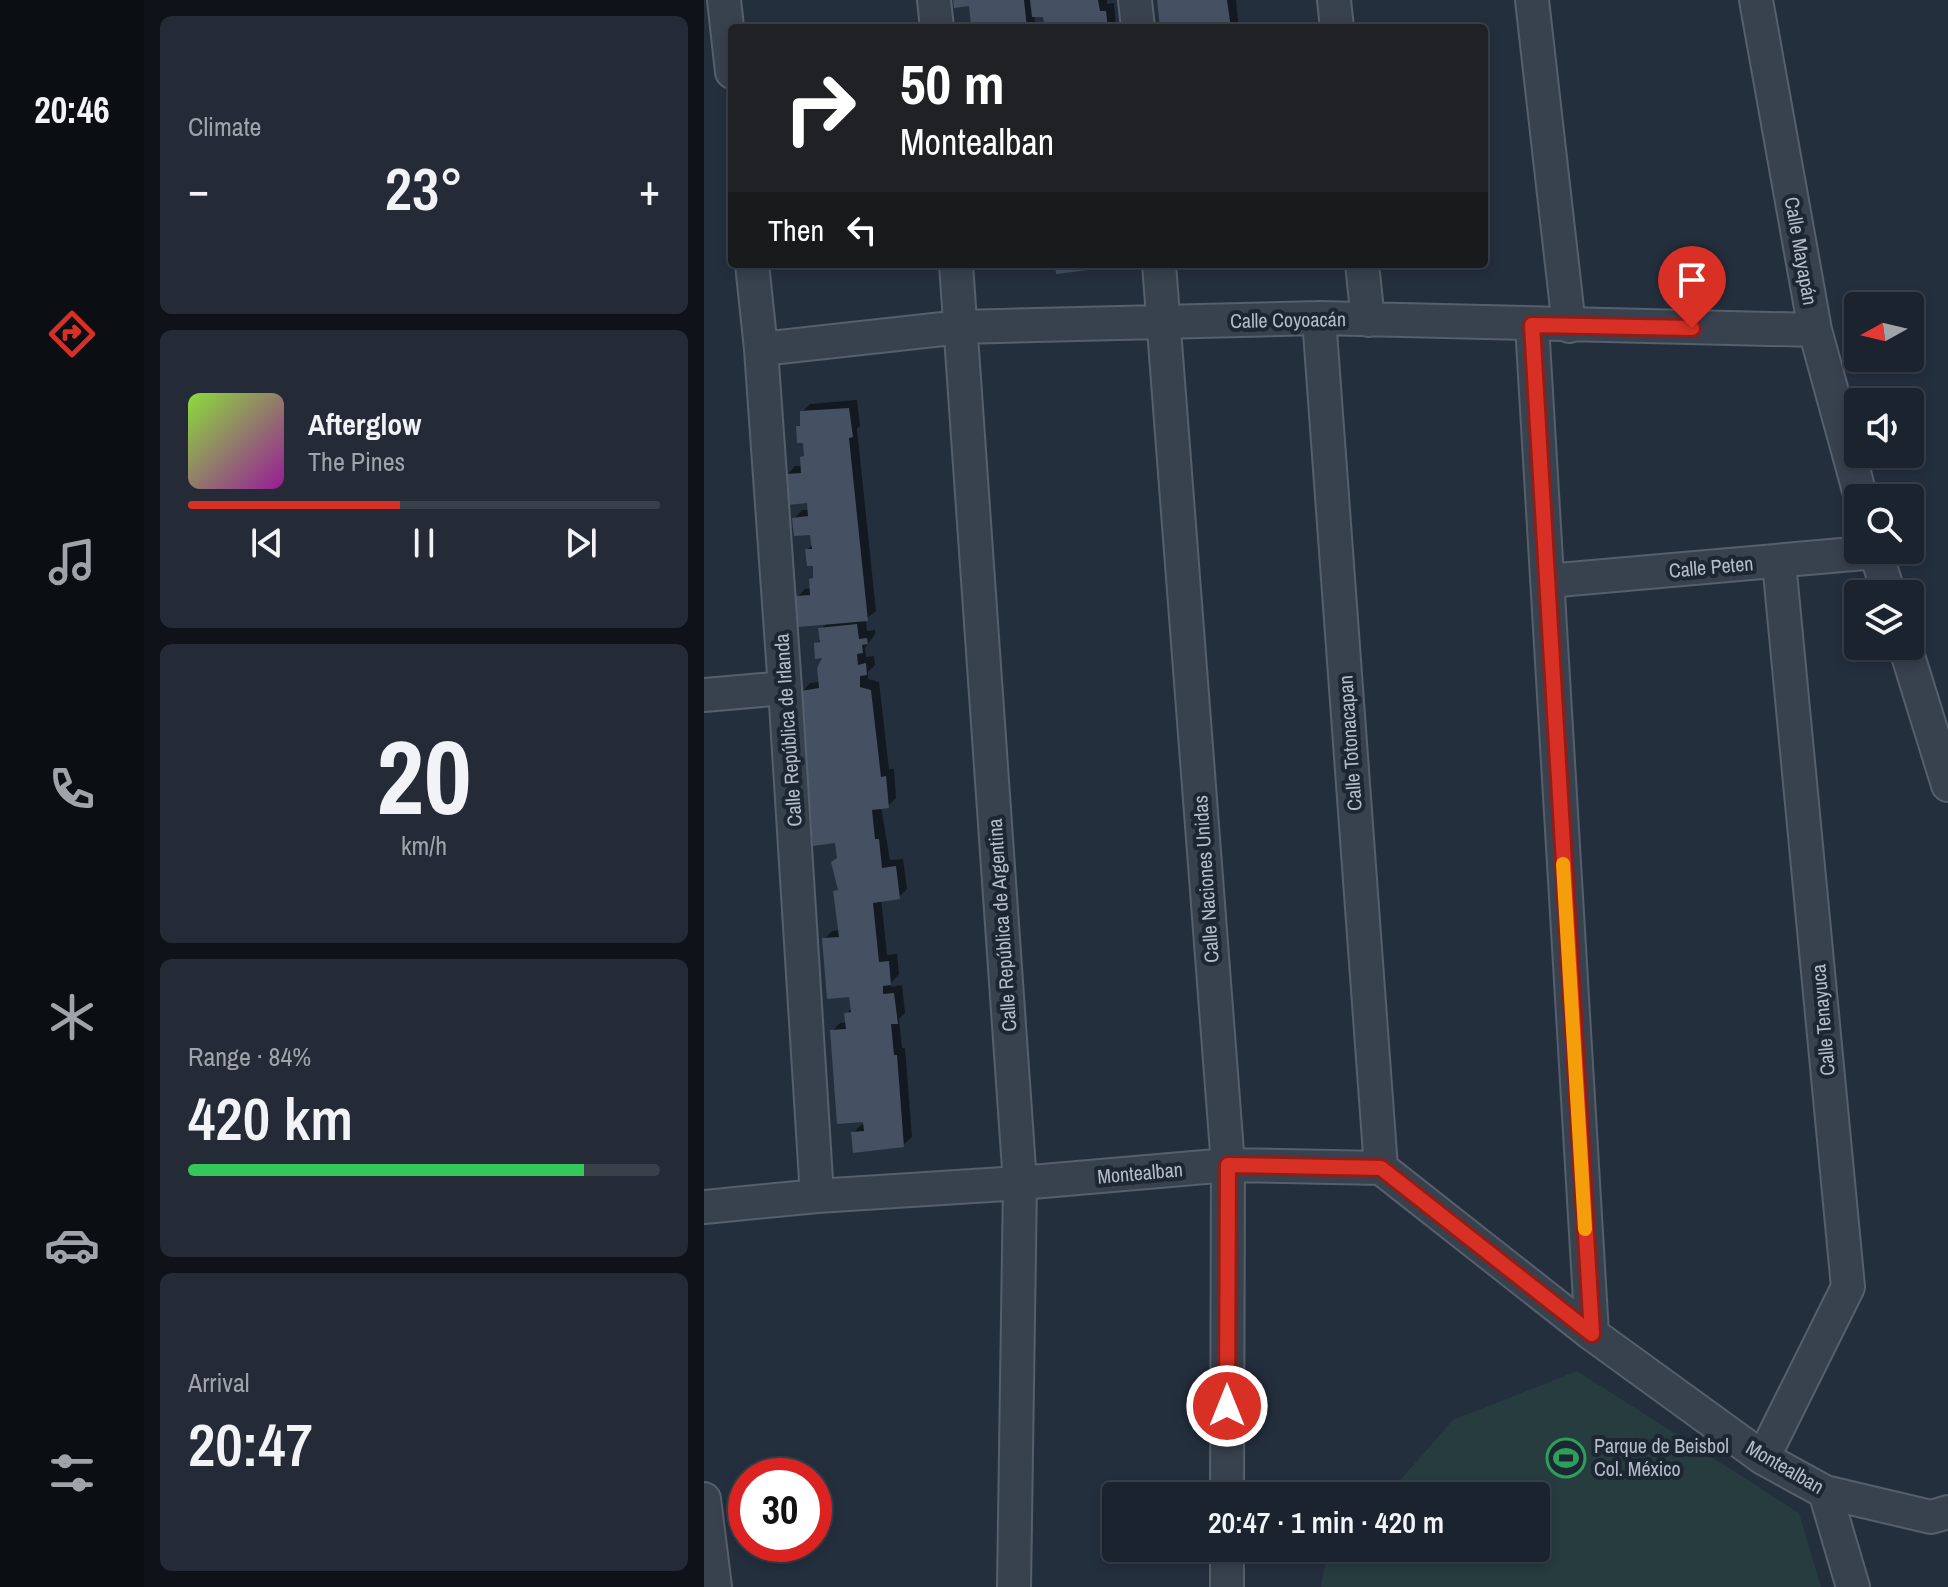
<!DOCTYPE html>
<html lang="en">
<head>
<meta charset="utf-8">
<style>
	:root { --surface:#1b232e; --page:#242b36; --text:#f1f3f6; --muted:#a0a4aa; --line:#39404a; --accent:#d93025 }
	body { margin:0; font-family:"Archivo Narrow",sans-serif; background:var(--page); color:var(--text); height:100vh; display:flex; flex-direction:column; font-size:30px; white-space:nowrap }
	* { box-sizing:border-box; margin:0 }
	p { font-size:26px; color:var(--muted) }
	.icon { flex:none; width:44px; height:44px; fill:none; stroke:currentColor; stroke-width:2; stroke-linecap:round; stroke-linejoin:round }
	.map { position:relative; flex:1; overflow:hidden }
	.drawer { display:flex; flex-direction:column; gap:16px; padding:16px; background:#0f1319; width:560px }
	.drawer>* { flex:none }
	.banner { position:absolute; left:24px; top:24px; width:760px; height:244px; border-radius:8px; box-shadow:0 4px 12px #0003,0 0 0 2px var(--line); background:#202124; color:#fff; overflow:hidden }
	.needle { width:52px; rotate:262deg }
	.controls { position:absolute; left:1140px; top:292px; display:grid; gap:16px }
	.controls a { display:grid; place-items:center; width:80px; height:80px; border-radius:8px; background:var(--surface); box-shadow:0 4px 12px #0003,0 0 0 2px var(--line); font-size:40px }
	.speed { position:absolute; left:24px; top:1458px; display:flex; gap:16px; font-size:40px; font-weight:700; text-align:center }
	.speed>* { display:grid; place-content:center; width:104px; height:104px; border-radius:50%; background:var(--surface); box-shadow:0 4px 12px #0003,0 0 0 2px var(--line); line-height:1 }
	.speed .limit { border:12px solid #d22; background:#fff; color:#111 }
	.pin { position:absolute; display:grid; place-items:center; width:68px; height:68px; color:#fff; margin:-82px -34px; border-radius:50% 50% 50% 0; rotate:-45deg; box-shadow:0 0 8px #0007 }
	.pin .icon { rotate:45deg }
	.me { position:absolute; width:88px; margin:-44px; rotate:0deg; stroke-linejoin:round; filter:drop-shadow(0 0 6px #0008) }
	.turn { display:flex; align-items:center; gap:28px; height:168px; padding:0 40px; font-size:36px }
	.turn .icon { width:104px; height:104px; stroke-width:2.5 }
	.turn b { display:block; font-size:56px; line-height:68px }
	.then { display:flex; align-items:center; height:76px; padding:0 40px; background:#0003; gap:16px; font-size:30px }
	.big { font-size:60px; font-weight:600; line-height:1.1 }
	.drawer .widget { flex:1; display:flex; flex-direction:column; justify-content:center; gap:12px; min-width:0; padding:0 28px; border-radius:12px; background:var(--page) }
	.drawer .dial { align-items:center; gap:0 }
	.dial b { font-size:104px; line-height:1 }
	.song { display:flex; align-items:center; gap:24px }
	.cover { width:96px; height:96px; border-radius:12px; background:linear-gradient(135deg,hsl(90 70% 55%),hsl(300 70% 35%)) }
	.played { height:8px; border-radius:4px; background:linear-gradient(90deg,var(--accent) 45%,var(--line) 45%) }
	.keys { display:flex; justify-content:space-around; direction:ltr }
	.heat { display:flex; justify-content:space-between; align-items:center; font-size:44px; direction:ltr }
	.charge { height:12px; border-radius:6px; background:linear-gradient(90deg,#34c759 84%,var(--line) 0) }
	.trip { position:absolute; left:398px; top:1482px; width:448px; height:80px; border-radius:8px; background:var(--surface); box-shadow:0 4px 12px #0003,0 0 0 2px var(--line); font-weight:600; line-height:80px; text-align:center }
	main { display:flex; flex:1; min-height:0 }
	.menu { display:flex; flex-direction:column; width:144px; justify-content:space-around; align-items:center; background:#0b0e12; color:var(--muted) }
	.menu .icon { width:56px; height:56px }
	.menu .current { color:var(--accent) }
	.menu b { font-size:36px; color:var(--text) }
	.map>svg:first-child { display:block }
</style>
</head>
<body>
<main>
<nav class="menu">
<b>20:46</b>
<svg class="icon current" aria-label="directions" viewBox="0 0 24 24"><path d="M12 3l9 9-9 9-9-9zM9 14v-3h6M13 9l2 2-2 2"/></svg>
<svg class="icon" aria-label="music" viewBox="0 0 24 24"><path d="M9 18V5l10-2v13"/><circle cx="6" cy="18" r="3"/><circle cx="16" cy="16" r="3"/></svg>
<svg class="icon" aria-label="phone" viewBox="0 0 24 24"><path d="M5 4h4l2 5-3 2q2 4 5 5l2-3 5 2v4C11 20 4 13 5 4z"/></svg>
<svg class="icon" aria-label="climate" viewBox="0 0 24 24"><path d="M12 3v18M4 7l16 10M4 17L20 7"/></svg>
<svg class="icon" aria-label="car" viewBox="0 0 24 24"><path d="M5 17H2v-5l4-1 3-4h7l3 4 3 1v5h-3M9 17h6M6 11h13"/><circle cx="7" cy="17" r="2"/><circle cx="17" cy="17" r="2"/></svg>
<svg class="icon" aria-label="filters" viewBox="0 0 24 24"><path d="M4 7h16M4 17h16"/><circle cx="9" cy="7" r="2"/><circle cx="15" cy="17" r="2"/></svg>
</nav>
<section class="drawer">
<div class="widget"><p>Climate</p>
<div class="heat"><a>−</a><b class="big">23°</b><a>+</a></div>
</div>
<div class="widget">
<div class="song"><i class="cover"></i><div><b>Afterglow</b><p>The Pines</p></div></div>
<div class="played"></div>
<div class="keys"><svg class="icon" aria-label="previous" viewBox="0 0 24 24"><path d="M18 5L8 12l10 7zM5 5v14"/></svg><svg class="icon" aria-label="pause" viewBox="0 0 24 24"><path d="M8 5v14M16 5v14"/></svg><svg class="icon" aria-label="next" viewBox="0 0 24 24"><path d="M6 5l10 7-10 7zM19 5v14"/></svg></div>
</div>
<div class="widget dial"><b>20</b><p>km/h</p></div>
<div class="widget"><p>Range · 84%</p><b class="big">420 km</b><div class="charge"></div></div>
<div class="widget"><p>Arrival</p><b class="big">20:47</b></div>
</section>
<div class="map">
<svg width="1244" height="1587" viewBox="0 0 1244 1587">
	<rect width="100%" height="100%" fill="#242f3e"/>
	<path fill="#263c3f" d="M873 1371 1095 1513 1117 1587H617L621 1565 636 1548H832V1496H682L749 1420Z"/>
	<path fill="#0007" d="M251 0H403V4L410 3 412 28H343L341 15H330L331 23 327 28H283V22L267 4Z
		M455 0H532L534 21 528 28H458Z
		M153 400 156 426 153 429 172 611 162 619 163 631 171 630V634L161 648 162 657 170 656 171 665 164 672V679L175 682 185 769H190L192 798 184 806 177 807 186 860 199 859 203 889 195 897 177 899 183 955 193 954 195 974 187 983V987L198 985 201 1013 195 1019 198 1048H201L208 1137 199 1145 149 1133 157 1125 161 1124 128 1031 136 1023 143 1022 142 1014 148 1008 147 995 120 939 128 931 136 930 131 892 136 887 135 856 98 692 106 683 116 682 121 656 112 644 118 638 117 629 123 623 93 597 101 589 107 588 111 564 103 550 109 544 108 532 90 519 98 510H105V501L83 475 91 466H98V458L102 453 101 441 94 427 98 423V412L106 404Z"/>
	<path fill="#455162" d="M249 0H320L323 28H281V24L267 25 265 6 250 8Z
		M326 0H394L396 11H402L404 28H341L339 17H328Z
		M453 0H523L527 28H456Z
		M351 264H417V266L352 274Z
		M491 264H543V268L491 269Z
		M145 408 149 437 145 438 164 621 94 627 91 596 106 595 105 579 109 578V566H103L101 549H108L106 535 90 536 88 518 104 516 103 503 84 505 81 474 97 473 96 457 100 456 99 443H93L92 426H96V411Z
		M153 624 155 639 163 638 164 644 158 645 159 653 153 654 154 665 162 663 163 675 156 676V687L167 690 177 777 182 776 185 808 168 810 171 839H175L178 868 192 866 196 899 169 903 175 962 185 961 187 985 179 986V994L190 993 194 1024H187L190 1055H193L200 1147 149 1153 147 1132 160 1131 159 1122 133 1124 126 1030 142 1029 140 1013 147 1012 145 997 123 999 118 938 135 937 129 891 134 890 127 862 133 858 131 843 109 846 96 691 115 688 113 668 118 658 111 659 110 643 116 642 114 628Z"/>
	<g fill="none" stroke-linecap="round" stroke-linejoin="round">
		<defs>
			<path id="minor" d="M20 0 28 72
				M230 0 233 28
				M431 0 434 28
				M630 0 633 28
				M828 0 865 326
				M1052 0 1111 330 1157 498
				M48 264 57 349 81 688 113 1196
				M252 264 316 1183 310 1587
				M455 264 524 1165 523 1496
				M658 264 664 320
				M615 318 677 1168
				M828 325 888 1334
				M57 349 257 327 615 318 1111 330
				M1171 550 1185 594
				M843 581 1172 552
				M1201 646 1244 785
				M0 695 81 688
				M0 1207 113 1196 316 1183 524 1165 677 1168 888 1334 1059 1458 1121 1492 1227 1517 1244 1512
				M1059 1458 1144 1287 1075 562
				M1121 1492 1149 1587
				M0 1499 11 1587
				M523 1587V1548"/>
		</defs>
		<use href="#minor" stroke="#565f6c" stroke-width="36"/>
		<use href="#minor" stroke="#38414e" stroke-width="32"/>
	</g>
	<g fill="none" stroke-linecap="round" stroke-linejoin="round">
		<defs>
			<path id="route" d="M523 1406 524 1165 677 1168 888 1334 828 325 988 328"/>
		</defs>
		<use href="#route" stroke="#8d1f18" stroke-width="20"/>
		<use href="#route" stroke="#d93025" stroke-width="14"/>
		<path stroke="#f59e0b" stroke-width="14" d="M859 864 881 1229"/>
	</g>
	<defs>
		<symbol id="stadium-ring" viewBox="-11 -11 22 22"><circle r="9.5" fill="#1d2633" stroke="#2e9e5b" stroke-width="1.5"/><path d="M0-5a6.5 5 0 1 0 0 10a6.5 5 0 1 0 0-10ZM-3.5-1.8h7v3.6h-7Z" fill="#2e9e5b"/></symbol>
	</defs>
	<g fill-rule="evenodd">
		<use href="#stadium-ring" x="840" y="1436" width="44" height="44"/>
	</g>
	<g text-anchor="middle" stroke-width="8" stroke-linejoin="round" paint-order="stroke">
		<g font-size="20" fill="#b4bcc9" stroke="#1d2633">
			<text transform="translate(1097 251) rotate(80)" y="7">Calle Mayapán</text>
			<text transform="translate(584 320) rotate(-1)" y="7">Calle Coyoacán</text>
			<text transform="translate(1007 567) rotate(-5)" y="7">Calle Peten</text>
			<text transform="translate(84 730) rotate(-94)" y="7">Calle República de Irlanda</text>
			<text transform="translate(646 743) rotate(-94)" y="7">Calle Totonacapan</text>
			<text transform="translate(502 879) rotate(-94)" y="7">Calle Naciones Unidas</text>
			<text transform="translate(298 925) rotate(-94)" y="7">Calle República de Argentina</text>
			<text transform="translate(1119 1020) rotate(-95)" y="7">Calle Tenayuca</text>
			<text transform="translate(436 1173) rotate(-5)" y="7">Montealban</text>
			<text transform="translate(1081 1467) rotate(30)" y="7">Montealban</text>
		</g>
		<g font-size="20" fill="#b4bcc9" stroke="#1d2633" text-anchor="start">
			<text x="890" y="1453">Parque de Beisbol<tspan x="890" dy="23">Col. México</tspan></text>
		</g>
	</g>
</svg>
<div class="controls">
<a><svg class="needle" viewBox="-14 -14 28 28"><path d="M0-13l5 13h-10z" fill="#e53935"/><path d="M0 13l5-13h-10z" fill="#a0a4aa"/></svg></a>
<a><svg class="icon" aria-label="sound" viewBox="0 0 24 24"><path d="M4 9h4l5-4v14l-5-4H4zM17 9q2 3 0 6"/></svg></a>
<a><svg class="icon" aria-label="search" viewBox="0 0 24 24"><circle cx="10" cy="10" r="6"/><path d="M15 15l6 6"/></svg></a>
<a><svg class="icon" aria-label="layers" viewBox="0 0 24 24"><path d="M12 4l9 5-9 5-9-5zM3 14l9 5 9-5"/></svg></a>
</div>
<div class="speed"><div class="limit">30</div></div>
<div class="pin" style="left:988px;top:328px;background:#d93025"><svg class="icon" aria-label="arrive" viewBox="0 0 24 24"><path d="M6 21V4h12l-3 4 3 4H6"/></svg></div>
<svg class="me" style="left:523px;top:1406px" viewBox="-20 -20 40 40"><circle r="17" fill="#d93025" stroke="#fff" stroke-width="3"/><path d="M0-11L8 9 0 5-8 9z" fill="#fff"/></svg>
<div class="trip">20:47 · 1 min · 420 m</div>
<div class="banner">
<div class="turn"><svg class="icon" aria-label="right" viewBox="0 0 24 24"><path d="M7 20v-9h11M14 6l5 5-5 5"/></svg><div><b>50 m</b>Montealban</div></div>
<div class="then">Then<svg class="icon" aria-label="left" viewBox="0 0 24 24"><path d="M17 20v-9H6M10 6l-5 5 5 5"/></svg></div>
</div>
</div>
</main>
</body>
</html>
